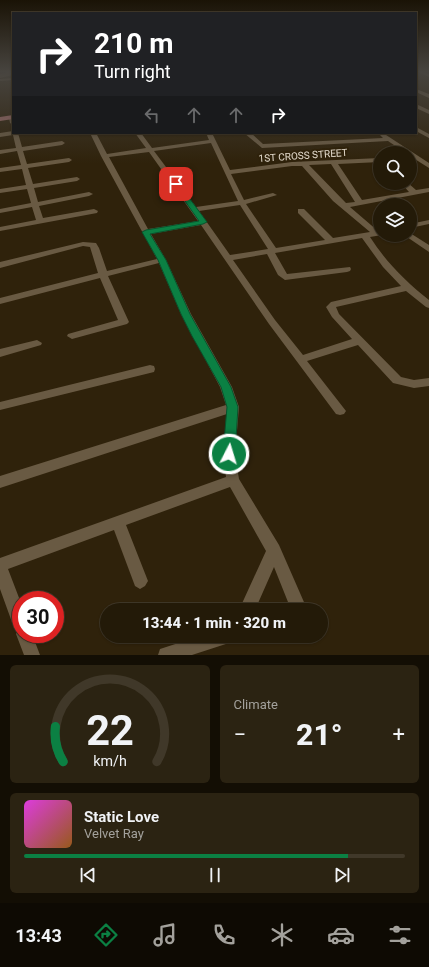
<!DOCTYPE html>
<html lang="en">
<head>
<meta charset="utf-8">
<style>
	:root { --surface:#231a08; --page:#2b2312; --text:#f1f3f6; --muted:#a3a19c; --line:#403829; --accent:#0b8043 }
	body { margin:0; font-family:Roboto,sans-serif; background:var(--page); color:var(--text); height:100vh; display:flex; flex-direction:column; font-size:15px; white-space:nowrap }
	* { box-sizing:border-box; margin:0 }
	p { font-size:13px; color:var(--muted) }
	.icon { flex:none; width:22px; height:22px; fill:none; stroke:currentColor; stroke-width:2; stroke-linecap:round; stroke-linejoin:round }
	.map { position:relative; height:655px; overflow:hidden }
	.panel { display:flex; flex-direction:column; gap:10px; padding:10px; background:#130e04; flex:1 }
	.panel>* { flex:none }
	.top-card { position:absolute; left:12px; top:12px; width:405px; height:122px; border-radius:0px; box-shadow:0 1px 3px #0004,0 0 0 1px var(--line); background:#202124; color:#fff; overflow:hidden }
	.tools { position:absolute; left:373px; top:146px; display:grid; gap:8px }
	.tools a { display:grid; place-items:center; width:44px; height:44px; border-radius:50%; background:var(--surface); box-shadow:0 1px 3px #0004,0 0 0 1px var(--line); font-size:20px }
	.speed { position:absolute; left:12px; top:591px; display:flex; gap:8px; font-size:20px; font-weight:700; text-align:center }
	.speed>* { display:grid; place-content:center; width:52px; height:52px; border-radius:50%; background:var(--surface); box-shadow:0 1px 3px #0004,0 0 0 1px var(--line); line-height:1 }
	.speed .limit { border:6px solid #d22; background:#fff; color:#111 }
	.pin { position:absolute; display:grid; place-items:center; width:34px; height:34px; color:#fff; margin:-17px; border-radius:8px; box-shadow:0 2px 6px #0006 }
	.me { position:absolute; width:44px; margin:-22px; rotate:5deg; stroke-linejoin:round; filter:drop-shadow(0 0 3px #0008) }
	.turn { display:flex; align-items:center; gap:14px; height:84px; padding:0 16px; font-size:18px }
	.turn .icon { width:52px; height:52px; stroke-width:2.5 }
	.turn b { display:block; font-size:28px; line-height:34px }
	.lanes { display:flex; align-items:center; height:38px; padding:0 16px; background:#0003; justify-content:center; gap:20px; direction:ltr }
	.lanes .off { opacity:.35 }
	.big { font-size:30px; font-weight:800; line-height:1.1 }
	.panel .widget { flex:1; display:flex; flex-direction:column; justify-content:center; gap:6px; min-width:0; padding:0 14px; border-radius:6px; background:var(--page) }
	.panel .dial { align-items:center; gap:0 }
	.dial svg { height:104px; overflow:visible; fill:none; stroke:var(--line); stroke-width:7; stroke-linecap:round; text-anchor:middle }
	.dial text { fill:var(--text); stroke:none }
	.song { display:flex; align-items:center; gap:12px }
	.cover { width:48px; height:48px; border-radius:6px; background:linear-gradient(135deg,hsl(300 70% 55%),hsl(30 70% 35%)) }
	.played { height:4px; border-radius:2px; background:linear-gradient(90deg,var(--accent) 85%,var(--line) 85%) }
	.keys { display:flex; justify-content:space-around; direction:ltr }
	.heat { display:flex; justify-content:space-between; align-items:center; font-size:22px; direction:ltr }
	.panel .tiles { flex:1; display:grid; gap:10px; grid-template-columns:1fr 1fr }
	.widget:last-child { grid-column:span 2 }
	.trip { position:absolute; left:100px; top:603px; width:228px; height:40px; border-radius:20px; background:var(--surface); box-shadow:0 1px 3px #0004,0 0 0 1px var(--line); font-weight:800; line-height:40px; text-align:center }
	.tabs { display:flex; height:64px; justify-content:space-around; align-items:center; background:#0e0a03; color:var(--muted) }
	.tabs .icon { width:28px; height:28px }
	.tabs .active { color:var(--accent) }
	.tabs b { font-size:18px; color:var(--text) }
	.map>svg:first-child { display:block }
</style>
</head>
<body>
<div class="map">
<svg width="429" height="655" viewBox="0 0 429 655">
	<rect width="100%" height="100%" fill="#2f220b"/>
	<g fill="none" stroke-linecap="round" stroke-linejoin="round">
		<path fill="#695a43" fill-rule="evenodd" d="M416 71H422L429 74V77Z
			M13 78V80L0 81V79Z
			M416 89 429 94V98L416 92Z
			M416 104 429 110V114L416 108Z
			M12 116 13 117V125L10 123 9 118Z
			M416 127 429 134V138L416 131Z
			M13 131V133H18L22 147 62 141 65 143 62 145 23 151 27 164 69 158 72 160 69 162 28 168 33 184 77 177 80 179 77 181 34 188 38 202 89 192 93 194 89 196 39 206 43 218 94 209 98 211 97 213 0 231V227L36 220 32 207 0 213V209L31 203 27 189 0 193V189L26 185 22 169 0 172V168L21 165 17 151 0 154V150L16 148 13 135 0 137V133Z
			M90 133H96L107 154 146 148 135 133H141L152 148 209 140 206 133H212L230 170 292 162 380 158V162L338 164 362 200 409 192 401 183H408L416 190 429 188V192L350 207 378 231H380V235H382L370 237C386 262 406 282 429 300V308L426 307 406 291 336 307 339 314 401 377 414 380 429 378V386L414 388 393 383 358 345 307 361 346 411 344 414 340 415 336 414 269 324 201 225 151 234 166 260 191 314 232 387 239 407 235 454 239 479 279 545 307 609 289 610 290 607 274 567 255 610H239L266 551 230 487 126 525 148 581 145 586 140 589 135 586 114 530 8 569 21 603V634H32L40 655H24L16 634 17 631 13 625 0 589V558L226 477 223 454 227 414 0 488V476L226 405 220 387 181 314 159 263 108 276 129 322 127 324 72 339 67 336 68 334 118 320 100 278 0 304V298L98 273 90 247 83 246 0 268V262L83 242 96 243 99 248 107 271 157 259 101 156ZM211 143 238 201 196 207 154 151ZM149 152 198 221 148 229 109 157ZM331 164 355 202 346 203 309 165ZM292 166H302L333 201 370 232 333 238 304 209H298V213L325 240 276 248 246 204 277 195 273 193 244 200 231 174ZM240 205 268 249 230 255 199 211ZM362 238 383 267 401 286 331 302 326 307 332 317 352 339 303 355 275 320 233 260 267 254 278 275 285 280 347 272 350 271 351 269 350 267 287 274 275 253Z
			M244 133H251L263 144 383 138 380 135 383 133 429 163V168L410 156V153H406L388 141 262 148Z
			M429 220V224L410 228V224Z
			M410 233 429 245V252L407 237 406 235H410Z
			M37 340 42 343 41 345 0 357V349Z
			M150 365 154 366 155 369 154 372 0 410V402Z
			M200 636H234L232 642 192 655H158L160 649Z"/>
		<path fill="#695a43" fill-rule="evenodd" d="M13 71V75L0 78V74Z"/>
		<path fill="#a26e6b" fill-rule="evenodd" d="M13 115V119L0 121V117Z"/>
	</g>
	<linearGradient id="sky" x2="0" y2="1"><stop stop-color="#1a1306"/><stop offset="0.44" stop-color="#47443f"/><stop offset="1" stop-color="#47443f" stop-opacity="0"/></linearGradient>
	<rect width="429" height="163" fill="url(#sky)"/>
	<path fill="#0b8043" stroke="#07532c" d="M173 183H178L207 222 203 224 150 234 166 260 190 314 231 387 238 407 235 454 233 458 229 459 225 458 223 454 227 407 221 387 192 336 181 314 158 260 142 232 146 230 199 221 173 184Z"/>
	<g text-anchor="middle" stroke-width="4" stroke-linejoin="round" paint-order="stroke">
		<g font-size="10" fill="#e5dcce" stroke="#2f220b">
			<text transform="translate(303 155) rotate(-4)" y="4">1ST CROSS STREET</text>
		</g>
	</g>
</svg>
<div class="tools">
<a><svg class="icon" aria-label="search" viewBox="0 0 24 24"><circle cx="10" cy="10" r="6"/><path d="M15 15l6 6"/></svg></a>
<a><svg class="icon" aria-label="layers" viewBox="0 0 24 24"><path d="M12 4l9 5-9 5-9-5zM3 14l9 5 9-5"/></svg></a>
</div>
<div class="speed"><div class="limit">30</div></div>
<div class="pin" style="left:176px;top:184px;background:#d93025"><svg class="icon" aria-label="arrive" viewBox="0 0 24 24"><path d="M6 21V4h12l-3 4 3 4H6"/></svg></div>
<svg class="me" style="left:229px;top:454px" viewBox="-20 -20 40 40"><circle r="17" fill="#0b8043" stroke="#fff" stroke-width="3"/><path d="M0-11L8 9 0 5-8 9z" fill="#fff"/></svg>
<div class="trip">13:44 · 1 min · 320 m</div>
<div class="top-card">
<div class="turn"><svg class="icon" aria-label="right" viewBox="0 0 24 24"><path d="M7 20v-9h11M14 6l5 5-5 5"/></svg><div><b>210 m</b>Turn right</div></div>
<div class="lanes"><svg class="icon off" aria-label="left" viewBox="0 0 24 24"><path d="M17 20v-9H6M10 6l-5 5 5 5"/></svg><svg class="icon off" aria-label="ahead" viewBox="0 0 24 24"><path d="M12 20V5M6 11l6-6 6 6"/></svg><svg class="icon off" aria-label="ahead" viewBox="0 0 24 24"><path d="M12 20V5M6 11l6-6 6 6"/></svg><svg class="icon" aria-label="right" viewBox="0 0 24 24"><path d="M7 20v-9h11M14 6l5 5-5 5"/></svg></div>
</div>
</div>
<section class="panel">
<div class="tiles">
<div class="widget dial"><svg viewBox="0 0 100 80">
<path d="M14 69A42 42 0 1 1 86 69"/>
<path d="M14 69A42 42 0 0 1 8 42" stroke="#0b8043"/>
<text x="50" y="56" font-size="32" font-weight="700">22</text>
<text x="50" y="72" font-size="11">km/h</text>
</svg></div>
<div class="widget"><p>Climate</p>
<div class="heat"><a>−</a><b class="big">21°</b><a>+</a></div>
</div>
<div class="widget">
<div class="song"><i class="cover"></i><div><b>Static Love</b><p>Velvet Ray</p></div></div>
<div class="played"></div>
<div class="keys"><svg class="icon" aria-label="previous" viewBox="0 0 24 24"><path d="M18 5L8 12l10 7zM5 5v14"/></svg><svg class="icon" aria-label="pause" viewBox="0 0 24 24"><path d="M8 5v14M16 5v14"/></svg><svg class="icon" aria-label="next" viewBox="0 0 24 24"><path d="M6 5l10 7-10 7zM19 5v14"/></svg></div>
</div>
</div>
</section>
<nav class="tabs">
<b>13:43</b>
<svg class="icon active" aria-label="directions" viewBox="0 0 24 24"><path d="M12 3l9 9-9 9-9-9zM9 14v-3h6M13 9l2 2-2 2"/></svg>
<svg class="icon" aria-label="music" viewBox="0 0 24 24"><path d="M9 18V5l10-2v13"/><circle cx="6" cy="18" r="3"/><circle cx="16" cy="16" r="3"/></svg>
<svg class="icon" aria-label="phone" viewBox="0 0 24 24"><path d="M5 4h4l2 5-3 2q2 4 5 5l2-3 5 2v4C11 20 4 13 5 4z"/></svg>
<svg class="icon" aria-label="climate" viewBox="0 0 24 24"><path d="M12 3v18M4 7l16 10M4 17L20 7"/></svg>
<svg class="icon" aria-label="car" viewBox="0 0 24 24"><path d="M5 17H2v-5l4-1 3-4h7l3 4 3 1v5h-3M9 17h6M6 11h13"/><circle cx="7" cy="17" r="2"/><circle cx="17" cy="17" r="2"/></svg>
<svg class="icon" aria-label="filters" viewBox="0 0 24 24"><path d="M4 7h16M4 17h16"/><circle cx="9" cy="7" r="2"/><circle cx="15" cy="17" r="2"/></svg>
</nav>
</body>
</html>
